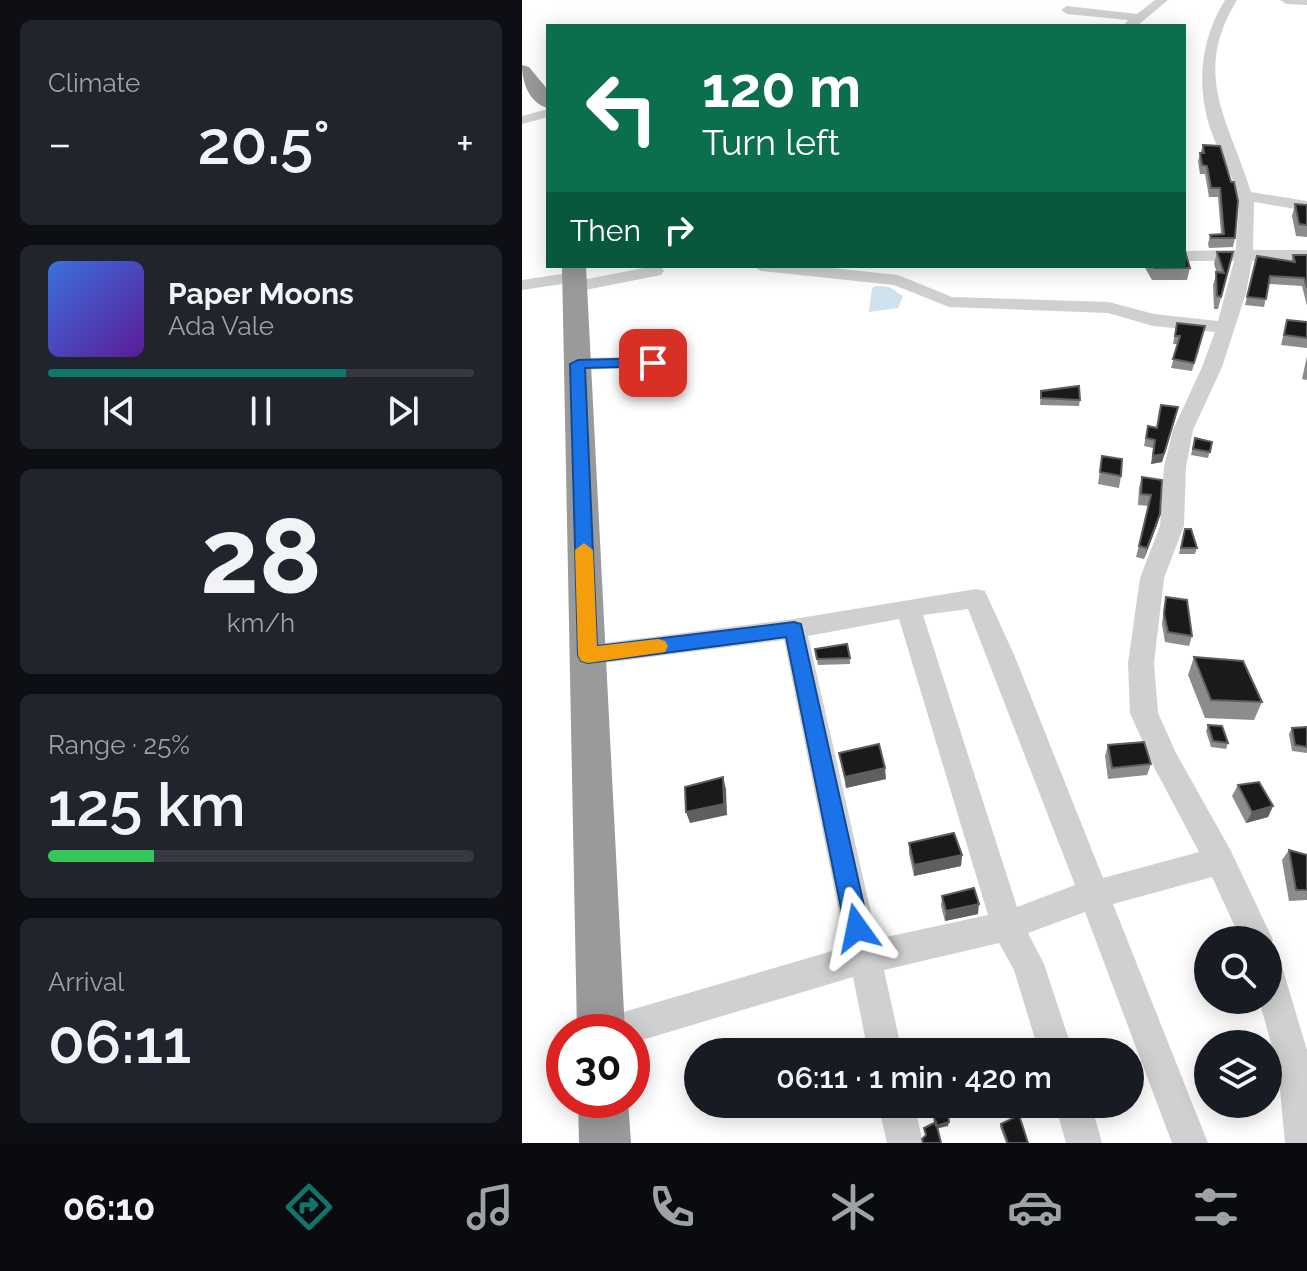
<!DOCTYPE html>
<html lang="en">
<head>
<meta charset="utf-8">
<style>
	:root { --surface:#171b24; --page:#20242c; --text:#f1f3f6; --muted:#9ea1a6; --line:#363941; --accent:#0f766e }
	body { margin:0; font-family:Raleway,sans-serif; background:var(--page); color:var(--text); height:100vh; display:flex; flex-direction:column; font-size:30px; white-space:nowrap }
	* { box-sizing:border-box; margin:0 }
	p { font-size:26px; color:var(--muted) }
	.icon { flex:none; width:44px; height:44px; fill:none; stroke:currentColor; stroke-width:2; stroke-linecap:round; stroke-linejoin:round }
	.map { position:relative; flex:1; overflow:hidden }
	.details { display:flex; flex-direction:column; gap:20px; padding:20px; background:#0d0f14; width:522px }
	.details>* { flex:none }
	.hud { position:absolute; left:24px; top:24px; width:640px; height:244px; border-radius:0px; box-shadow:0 4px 20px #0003; background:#0b6e4f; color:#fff; overflow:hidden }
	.buttons { position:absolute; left:672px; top:926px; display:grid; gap:16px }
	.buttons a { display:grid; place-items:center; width:88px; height:88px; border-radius:50%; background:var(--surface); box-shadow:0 4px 20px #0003; font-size:40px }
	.speed { position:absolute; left:24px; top:1014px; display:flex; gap:16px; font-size:40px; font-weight:700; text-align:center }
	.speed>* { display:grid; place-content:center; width:104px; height:104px; border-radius:50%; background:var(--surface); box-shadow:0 4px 20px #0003; line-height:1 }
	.speed .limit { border:12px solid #d22; background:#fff; color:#111 }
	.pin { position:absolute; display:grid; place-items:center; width:68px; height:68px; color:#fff; margin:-34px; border-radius:16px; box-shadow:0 4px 12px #0006 }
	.me { position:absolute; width:88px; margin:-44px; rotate:348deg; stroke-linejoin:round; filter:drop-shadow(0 0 6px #0008) }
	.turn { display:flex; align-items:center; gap:28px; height:168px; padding:0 24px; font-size:36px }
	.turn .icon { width:104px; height:104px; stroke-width:2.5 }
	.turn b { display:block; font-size:56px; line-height:68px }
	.then { display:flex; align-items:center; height:76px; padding:0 24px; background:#0003; gap:16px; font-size:30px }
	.big { font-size:60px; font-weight:600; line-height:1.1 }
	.details .widget { flex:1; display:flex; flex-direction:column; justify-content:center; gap:12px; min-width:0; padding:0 28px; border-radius:12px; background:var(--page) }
	.details .dial { align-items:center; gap:0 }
	.dial b { font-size:104px; line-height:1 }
	.song { display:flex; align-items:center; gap:24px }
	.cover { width:96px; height:96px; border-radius:12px; background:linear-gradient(135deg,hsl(220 70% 55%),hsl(270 70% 35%)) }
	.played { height:8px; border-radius:4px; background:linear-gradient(90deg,var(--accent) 70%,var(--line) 70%) }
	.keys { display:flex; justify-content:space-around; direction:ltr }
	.heat { display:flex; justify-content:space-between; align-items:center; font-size:44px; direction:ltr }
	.charge { height:12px; border-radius:6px; background:linear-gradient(90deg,#34c759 25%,var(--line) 0) }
	.trip { position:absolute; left:162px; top:1038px; width:460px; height:80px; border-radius:40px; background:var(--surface); box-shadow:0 4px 20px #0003; font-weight:600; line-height:80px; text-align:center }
	.tab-bar { display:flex; height:128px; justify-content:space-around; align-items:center; background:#090b0e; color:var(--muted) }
	.tab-bar .icon { width:56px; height:56px }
	.tab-bar .current { color:var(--accent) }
	.tab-bar b { font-size:36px; color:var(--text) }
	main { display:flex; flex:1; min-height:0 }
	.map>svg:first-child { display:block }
</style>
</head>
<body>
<main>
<section class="details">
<div class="widget"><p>Climate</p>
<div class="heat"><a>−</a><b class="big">20.5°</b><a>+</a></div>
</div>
<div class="widget">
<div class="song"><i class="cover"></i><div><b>Paper Moons</b><p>Ada Vale</p></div></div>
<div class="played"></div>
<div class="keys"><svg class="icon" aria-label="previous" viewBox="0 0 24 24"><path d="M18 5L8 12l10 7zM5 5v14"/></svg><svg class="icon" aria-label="pause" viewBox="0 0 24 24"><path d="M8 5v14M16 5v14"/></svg><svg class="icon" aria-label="next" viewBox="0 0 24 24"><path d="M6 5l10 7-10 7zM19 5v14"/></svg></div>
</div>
<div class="widget dial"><b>28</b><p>km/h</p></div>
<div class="widget"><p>Range · 25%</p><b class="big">125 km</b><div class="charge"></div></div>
<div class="widget"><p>Arrival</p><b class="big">06:11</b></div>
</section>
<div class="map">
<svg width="785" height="1143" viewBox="0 0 785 1143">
	<rect width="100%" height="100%" fill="#fff"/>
	<path fill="#cfe2ee" d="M354 286 367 287 381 296 376 308 347 312 350 288Z"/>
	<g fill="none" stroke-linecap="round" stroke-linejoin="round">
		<path fill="#d0d0d0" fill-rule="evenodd" d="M633 0H646L615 26H601L606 20 545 14 539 10 545 6 615 14Z
			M703 0H715C669 75 707 120 729 192L785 201V211L732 202 731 250H785V260L730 261 724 293 700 367 671 430 664 467 662 526 642 578 632 663 636 713 654 753 709 851 751 940 746 951V940H719L690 877 591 904 686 1143H650L563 912 506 933 522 964 551 1052H517L492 970 477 943 362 970 380 1052H346L331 977 110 1043V1032H74L79 1020 91 1015 324 947 262 640 66 665 57 662 53 655 57 648 66 645 272 619 454 589 463 591 493 657 581 878 677 852 633 769 608 713 606 663 618 578 638 526 642 467 651 430 680 367 693 332 631 326 586 313 427 307 372 285 239 271 230 266H291L376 275 430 297 587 302 632 314 696 321 712 261H662V251L714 250C714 235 718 216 716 201 713 176 697 154 689 131 674 86 678 40 703 0ZM446 609 553 885 495 907 401 615ZM377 619 466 915 355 939 286 636Z
			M758 0H785V5L764 4Z
			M26 109V117L0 124V116Z
			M132 266 139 267 142 271 139 275 53 292 47 291 44 287 47 283 0 290V280L53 272 59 273 62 277 60 280Z
			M156 356 166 362 163 366 56 370 46 364 56 358Z
			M746 956 758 960 785 1050V1143H763L756 1068 737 1000H746Z
			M356 1104H392L401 1143H365Z
			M533 1104H569L580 1143H544Z"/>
		<path fill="#9a9a9a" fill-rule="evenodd" d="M0 65 7 67 26 90V108C7 103 0 82 0 65Z
			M40 266H64L103 1032H55Z
			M56 1100H106L109 1143H57Z"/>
	</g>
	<path fill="#8c8c8c" d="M681 145 698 146 713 238 711 247 687 248 686 244 688 235 699 234 696 197H687L683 174H678L676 161Z
		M773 204 785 205V237L774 236 770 216Z
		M695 252H711L696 309H692L691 285 695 273 692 264Z
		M771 255H785V306L780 286 747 284 742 307 723 305 735 256 769 262Z
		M622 266H662L668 268 665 280H630Z
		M765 320 785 323V348L759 345Z
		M655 323 683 326 670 371 649 368 656 344H651Z
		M785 356V380L780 379Z
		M519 391 558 400 557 406 518 405Z
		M639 405 654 416 640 462 629 464 631 448 622 446 626 426 635 428Z
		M673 438 690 442 686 458 669 455Z
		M580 456 599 476 597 488 576 484Z
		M620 477 638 514 635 525 622 559 614 557 627 506 616 505 617 488Z
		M663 529 675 548 673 554H657Z
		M644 597 670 636 667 646 643 642 640 624 642 607Z
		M293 649 328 658V664L296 665Z
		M672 657 740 702 732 720 683 718 666 675Z
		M686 725 706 743 704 749 689 747 684 731Z
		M785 727V753L770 751 767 734 770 728Z
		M586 745 629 764 625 775 586 779 583 756Z
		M317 753 364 779 324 788Z
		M716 785 751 806 746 817 724 823 710 796Z
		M387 843 440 855 439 866 392 876 387 854Z
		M767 850 785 855V900L767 901 760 860Z
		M420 896 456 914 423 921 419 906Z
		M490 1104H521L520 1106 498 1118 506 1143H484L478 1127 479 1124 495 1116Z"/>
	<path fill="#5f5f5f" d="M654 416 640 462 629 464 631 456Z
		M638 514 635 525 622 559 625 548Z
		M363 768 364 779 324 788 323 777Z
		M201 777 204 789 205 815 168 823 164 812Z
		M751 806 746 817 724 823 730 812Z
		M440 855 439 866 392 876V865Z
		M457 904 456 914 423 921 424 911Z
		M514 1104H521L520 1106 496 1119 497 1113Z
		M427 1122 426 1126 413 1129V1126Z"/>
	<path fill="#1a1a1a" stroke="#5f5f5f" stroke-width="2" d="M681 145 698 146 709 182H712L716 201 713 238H689L688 235 702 234 698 188H689L685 166 680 165 678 153H682Z
		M773 204 785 205V225L777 224Z
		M662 248 668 268H632V266H662Z
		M695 252H711L699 297 695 296 694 272 702 273Z
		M771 255H785V288L782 278 748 276 744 299 725 297 735 256 773 262Z
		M765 320 785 322V338L762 335Z
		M655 323 683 326 672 363 651 359 658 336H653Z
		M557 386 558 400 519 398V391Z
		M639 405 656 407 642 454 631 456 633 440 624 438 626 426 635 428Z
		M673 438 690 442 688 452 671 449Z
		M580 456 600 459 599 476 578 472Z
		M620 477 640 480 638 514 625 548 617 546 629 495 619 494Z
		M663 529H669L675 548H659Z
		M644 597 665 600 670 636 646 632 642 614Z
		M325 644 328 658 295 659 293 649Z
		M672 657 721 661 740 702 689 700Z
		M686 725 700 726 706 743 691 741Z
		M785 727V747L773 745 770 728Z
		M622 742 629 764 590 768 586 745Z
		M357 744 363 768 323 777 317 753Z
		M201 777 202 804 164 812 163 787Z
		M737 782 751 806 730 812 716 785Z
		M432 833 440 855 392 865 387 843Z
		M767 850 785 855V890H774Z
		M452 888 457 904 424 911 420 896Z
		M409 1104H425L427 1122 414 1126Z
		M494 1104H514L497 1113Z
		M497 1115 506 1143H486L479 1124Z
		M414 1122 419 1143H401L400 1139 404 1135 402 1128Z"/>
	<path fill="#1a73e8" stroke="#114b97" stroke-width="2" d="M131 358 139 363 136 366 63 368 75 646 272 622 279 624 347 928 344 937 335 940 327 937 323 928 264 637 66 663 59 661 56 655 48 364 56 360Z"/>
	<path fill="#f59e0b" d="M62 543 71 550 75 646 136 639 143 641 146 646 143 652 66 663 59 661 56 655 53 550Z"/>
</svg>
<div class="buttons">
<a><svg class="icon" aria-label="search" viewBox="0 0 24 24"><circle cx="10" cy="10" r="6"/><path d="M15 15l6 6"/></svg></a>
<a><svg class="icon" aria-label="layers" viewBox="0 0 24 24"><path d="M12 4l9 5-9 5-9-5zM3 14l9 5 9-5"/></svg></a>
</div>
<div class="speed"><div class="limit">30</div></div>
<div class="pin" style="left:131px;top:363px;background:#d93025"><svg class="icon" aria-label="arrive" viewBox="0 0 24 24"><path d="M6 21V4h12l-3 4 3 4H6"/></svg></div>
<svg class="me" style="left:335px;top:928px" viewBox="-20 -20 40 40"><path d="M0-17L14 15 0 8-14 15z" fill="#1a73e8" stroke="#fff" stroke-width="4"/></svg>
<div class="trip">06:11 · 1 min · 420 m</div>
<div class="hud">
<div class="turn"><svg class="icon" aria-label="left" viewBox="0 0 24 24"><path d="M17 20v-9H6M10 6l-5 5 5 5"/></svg><div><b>120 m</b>Turn left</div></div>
<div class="then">Then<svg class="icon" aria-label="right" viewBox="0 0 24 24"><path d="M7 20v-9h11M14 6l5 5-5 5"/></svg></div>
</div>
</div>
</main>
<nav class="tab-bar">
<b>06:10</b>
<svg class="icon current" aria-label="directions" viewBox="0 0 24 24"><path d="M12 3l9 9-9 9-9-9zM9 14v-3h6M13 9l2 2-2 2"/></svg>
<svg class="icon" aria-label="music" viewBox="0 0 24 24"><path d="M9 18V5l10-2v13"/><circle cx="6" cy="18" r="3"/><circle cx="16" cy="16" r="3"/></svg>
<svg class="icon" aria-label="phone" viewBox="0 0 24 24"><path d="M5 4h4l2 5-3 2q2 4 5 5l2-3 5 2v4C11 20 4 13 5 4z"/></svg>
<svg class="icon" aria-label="climate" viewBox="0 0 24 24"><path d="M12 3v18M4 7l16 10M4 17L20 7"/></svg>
<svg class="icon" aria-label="car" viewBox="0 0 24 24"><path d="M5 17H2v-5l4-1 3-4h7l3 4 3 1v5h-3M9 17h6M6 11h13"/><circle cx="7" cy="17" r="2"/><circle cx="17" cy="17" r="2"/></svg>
<svg class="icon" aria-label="filters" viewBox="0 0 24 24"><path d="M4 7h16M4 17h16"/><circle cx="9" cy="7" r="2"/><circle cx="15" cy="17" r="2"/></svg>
</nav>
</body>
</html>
